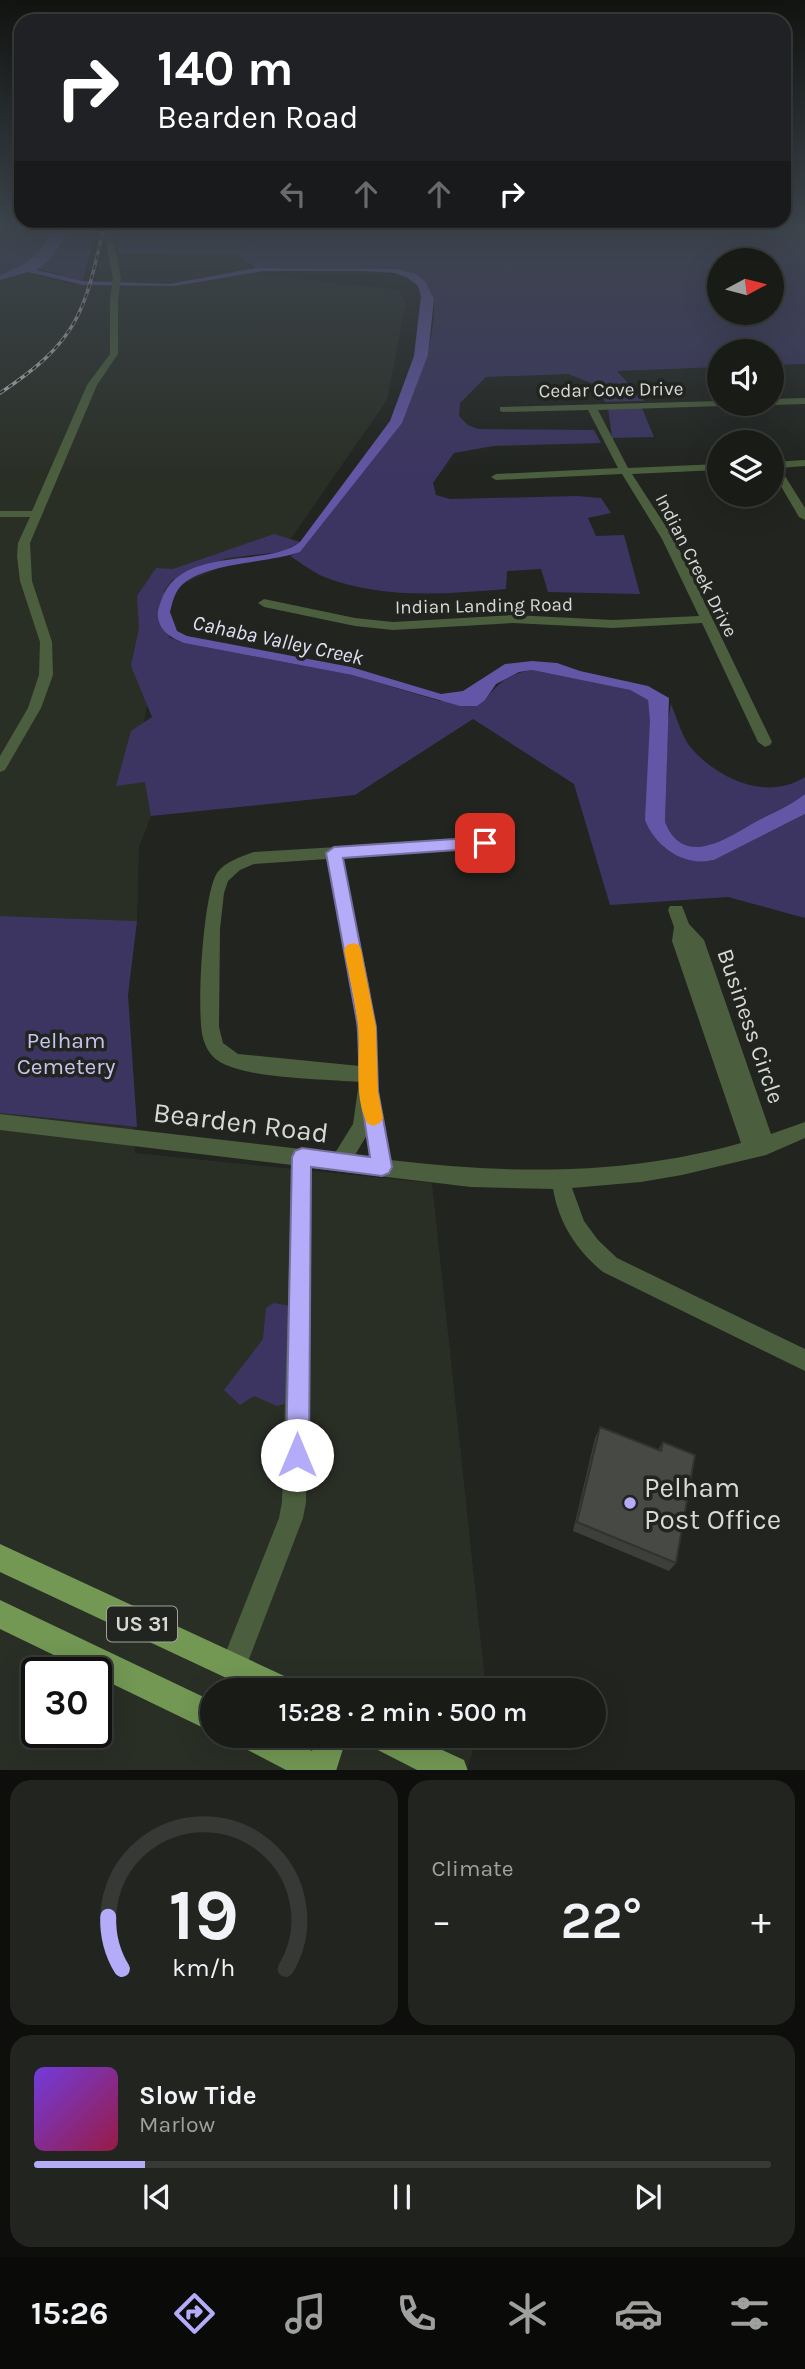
<!DOCTYPE html>
<html lang="en">
<head>
<meta charset="utf-8">
<style>
	:root { --surface:#191b17; --page:#222420; --text:#f1f3f6; --muted:#9fa1a1; --line:#373936; --accent:#b4acf9 }
	body { margin:0; font-family:Karla,sans-serif; background:var(--page); color:var(--text); height:100vh; display:flex; flex-direction:column; font-size:26px; white-space:nowrap }
	* { box-sizing:border-box; margin:0 }
	p { font-size:23px; color:var(--muted) }
	.icon { flex:none; width:38px; height:38px; fill:none; stroke:currentColor; stroke-width:2; stroke-linecap:round; stroke-linejoin:round }
	.map { position:relative; height:1770px; overflow:hidden }
	.panel { display:flex; flex-direction:column; gap:10px; padding:10px; background:#0e0f0d; flex:1 }
	.panel>* { flex:none }
	.banner { position:absolute; left:14px; top:14px; width:777px; height:214px; border-radius:21px; box-shadow:0 7px 28px #0002,0 0 0 2px var(--line); background:#202124; color:#fff; overflow:hidden }
	.needle { width:46px; rotate:83deg }
	.controls { position:absolute; left:707px; top:248px; display:grid; gap:14px }
	.controls a { display:grid; place-items:center; width:77px; height:77px; border-radius:50%; background:var(--surface); box-shadow:0 7px 28px #0002,0 0 0 2px var(--line); font-size:35px }
	.speed { position:absolute; left:21px; top:1657px; display:flex; gap:14px; font-size:35px; font-weight:700; text-align:center }
	.speed>* { display:grid; place-content:center; width:91px; height:91px; border-radius:50%; background:var(--surface); box-shadow:0 7px 28px #0002,0 0 0 2px var(--line); line-height:1 }
	.speed .limit { border:4px solid #111; border-radius:10px; background:#fff; color:#111 }
	.pin { position:absolute; display:grid; place-items:center; width:60px; height:60px; color:#fff; margin:-30px; border-radius:14px; box-shadow:0 4px 10px #0006 }
	.me { position:absolute; width:77px; margin:-38px; rotate:0deg; stroke-linejoin:round; filter:drop-shadow(0 0 5px #0008) }
	.turn { display:flex; align-items:center; gap:24px; height:147px; padding:0 28px; font-size:32px }
	.turn .icon { width:91px; height:91px; stroke-width:2.5 }
	.turn b { display:block; font-size:49px; line-height:60px }
	.lanes { display:flex; align-items:center; height:66px; padding:0 28px; background:#0003; justify-content:center; gap:35px; direction:ltr }
	.lanes .off { opacity:.35 }
	.big { font-size:52px; font-weight:600; line-height:1.1 }
	.panel .tile { flex:1; display:flex; flex-direction:column; justify-content:center; gap:10px; min-width:0; padding:0 24px; border-radius:21px; background:var(--page) }
	.panel .dial { align-items:center; gap:0 }
	.dial svg { height:182px; overflow:visible; fill:none; stroke:var(--line); stroke-width:7; stroke-linecap:round; text-anchor:middle }
	.dial text { fill:var(--text); stroke:none }
	.song { display:flex; align-items:center; gap:21px }
	.cover { width:84px; height:84px; border-radius:10px; background:linear-gradient(135deg,hsl(260 70% 55%),hsl(340 70% 35%)) }
	.played { height:7px; border-radius:4px; background:linear-gradient(90deg,var(--accent) 15%,var(--line) 15%) }
	.keys { display:flex; justify-content:space-around; direction:ltr }
	.heat { display:flex; justify-content:space-between; align-items:center; font-size:38px; direction:ltr }
	.panel .tiles { flex:1; display:grid; gap:10px; grid-template-columns:1fr 1fr }
	.tile:last-child { grid-column:span 2 }
	.trip { position:absolute; left:200px; top:1678px; width:406px; height:70px; border-radius:35px; background:var(--surface); box-shadow:0 7px 28px #0002,0 0 0 2px var(--line); font-weight:600; line-height:70px; text-align:center }
	.dock { display:flex; height:112px; justify-content:space-around; align-items:center; background:#0a0b09; color:var(--muted) }
	.dock .icon { width:49px; height:49px }
	.dock .on { color:var(--accent) }
	.dock b { font-size:32px; color:var(--text) }
	.map>svg:first-child { display:block }
</style>
</head>
<body>
<div class="map">
<svg width="805" height="1771" viewBox="0 0 805 1771">
	<rect width="100%" height="100%" fill="#21241f"/>
	<path fill="#2a2f26" fill-rule="evenodd" d="M102 252 237 255 256 274 399 290 406 302 387 400 290 540 248 555 170 590 144 721 173 758 139 847 137 921 0 916V279L22 271 68 284H95Z
		M0 1113 133 1127 135 1153 432 1183 486 1690H212V1736H477L467 1770 0 1771ZM37 1673H96V1732H37Z"/>
	<path fill="#3c3562" fill-rule="evenodd" d="M31 225H46L51 233C40 257 24 266 0 275V239Z
		M60 225H81L95 232 83 281 36 268 45 263 66 236Z
		M114 225H805V364L772 365V352H719V367L617 371 644 401 605 402 596 385 568 374 486 377 460 403 459 416 468 425 478 429 594 430 601 443 493 446 454 453 433 483 436 495 450 499 577 496 601 498 611 513 588 518 596 536 624 535 640 594 548 592 541 569 507 571 506 589C444 594 382 600 322 576 311 571 300 562 290 556L300 552 402 422 428 355 434 319V299L425 281 396 269 256 268 237 255 117 253ZM719 261H772V313H719Z
		M608 408H642L654 437 612 438Z
		M274 534 300 542 282 552 227 558 172 580 164 591 169 637 184 643 352 675 440 701 485 700C497 683 511 673 532 670L630 690 648 700 664 847C680 858 695 864 714 860L805 814V918L728 897 610 905 574 784 473 719 355 795 151 816 145 782 116 786 131 731 152 717 131 666 139 628 137 596 156 568 173 569Z
		M671 704C677 718 682 738 692 749 720 780 767 801 805 777V794C790 806 774 812 757 821 727 838 684 869 665 822L668 721Z
		M0 916 137 921 128 995 137 1127 0 1113Z
		M274 1303 289 1306 288 1403 277 1406 254 1396 240 1405 224 1390 263 1339 266 1308Z"/>
	<path fill="#6356a6" d="M46 225H60L66 236 52 257 37 270 83 281 170 284 256 268 396 269 416 274 425 281 434 299 428 355 402 423 300 552C271 563 202 562 180 587 174 594 172 604 170 612L177 631 187 636 351 667 441 694 463 691 505 664 532 661 557 663 580 671 648 686 669 698 665 822C684 869 727 838 757 821 774 812 790 806 805 794V814L714 860C685 867 656 848 645 820L650 721 648 700 630 690 532 670 519 672 496 684 485 700 477 706H460L352 675 184 643C172 638 160 632 158 617 157 612 159 607 161 601 180 544 266 569 300 542L390 421 414 356 421 296 418 286 408 278 395 273 363 271H263L174 286 83 285 28 272 0 280V275C24 266 39 257 51 233Z"/>
	<g fill="none" stroke-linecap="round" stroke-linejoin="round">
		<path fill="#4b5e3d" fill-rule="evenodd" d="M106 225H114L112 233 121 278 118 301V354L97 385 30 543 32 581 52 642 53 675 41 708 5 770 0 772V756L28 708 39 675 40 642 20 581 17 556 18 543 30 517H0V511H32L87 385 110 354V301L113 278 104 233Z
			M805 398V404L772 405 770 404H772V399Z
			M719 401V404H724L722 406 598 410 628 468 719 464V470L632 474 674 539 772 742 770 745 765 747 758 742 702 623 613 628 513 623 393 630 355 626 264 607 258 603 264 599 355 618 393 622 513 615 613 620 699 616 662 539 622 474 496 480 491 477 496 474 618 468 588 410 503 412 500 411V407Z
			M805 460V466L780 468 805 508V520L799 517 772 471V462Z
			M485 838 493 843 485 848 343 858 370 990 378 1063 377 1096 390 1160C510 1174 624 1176 741 1143L672 941 674 927 668 910 670 906H682L689 924 704 940 771 1134 805 1122V1138L766 1155 682 1175 641 1182 572 1188 584 1221 598 1240 617 1258 805 1349V1371L603 1272C576 1250 559 1223 553 1189L471 1187 311 1168 306 1502 303 1518 246 1667 242 1676 233 1680 224 1676 220 1667 279 1518 282 1502 292 1165 0 1130V1114L335 1153 353 1124 359 1082C325 1079 243 1079 217 1060 210 1055 205 1046 203 1038 196 1012 203 894 217 873 226 861 240 857 254 852ZM327 859 353 990 360 1066 238 1054 223 1043 219 1027 220 929 224 893 228 881 240 870 254 864ZM367 1135 371 1157 355 1155Z"/>
		<path fill="#729854" fill-rule="evenodd" d="M0 1544 293 1680 297 1690H252L0 1572Z
			M0 1600 212 1701V1732L96 1676V1673H91L0 1629Z
			M235 1736H282L312 1751 317 1736H347L336 1771H288L240 1746Z
			M365 1736H412L464 1760 468 1771H419L370 1746Z"/>
		<defs>
			<path id="rail" d="M0 393C78 341 85 313 104 225"/>
		</defs>
		<use href="#rail" stroke="#b6b8b5" stroke-width="3.5"/>
		<use href="#rail" stroke="#21241f" stroke-width="2" stroke-dasharray="5" stroke-linecap="butt"/>
	</g>
	<path fill="#3c3f3a" d="M600 1427 658 1450 663 1442 676 1563 669 1571 573 1531 595 1438Z"/>
	<path fill="#464944" stroke="#313330" stroke-width="2" d="M600 1427 661 1451 663 1442 695 1455 676 1563 577 1522Z"/>
	<linearGradient id="sky" x2="0" y2="1"><stop stop-color="#121411"/><stop offset="0.48" stop-color="#3d454d"/><stop offset="1" stop-color="#3d454d" stop-opacity="0"/></linearGradient>
	<rect width="805" height="473" fill="url(#sky)"/>
	<path fill="#b4acf9" stroke="#7570a2" stroke-width="2" d="M485 837 492 843 485 848 343 858 376 1027 378 1091 392 1167 389 1173 382 1176 311 1167 309 1455 306 1463 297 1467 289 1463 286 1455 292 1157 295 1151 302 1148 370 1157 360 1091 358 1027 326 853 334 847Z"/>
	<path fill="#f59e0b" d="M353 943 359 945 361 950 376 1027 378 1091 383 1118 380 1123 373 1126 367 1123C353 1094 361 1057 358 1025 355 1000 349 975 344 950L347 945Z"/>
	<circle fill="#b4acf9" stroke="#21241f" stroke-width="2.5" cx="630" cy="1503" r="7"/>
	<g text-anchor="middle" stroke-width="7" stroke-linejoin="round" paint-order="stroke">
		<g font-size="19" fill="#d7d9d6" stroke="#21241f">
			<text transform="translate(611 389) rotate(-1)" y="7">Cedar Cove Drive</text>
			<text transform="translate(697 565) rotate(63)" y="7">Indian Creek Drive</text>
			<text transform="translate(484 605) rotate(-1)" y="7">Indian Landing Road</text>
		</g>
		<g font-size="21" font-style="italic" fill="#e0dff5" stroke="#21241f">
			<text transform="translate(278 640) rotate(12)" y="7">Cahaba Valley Creek</text>
		</g>
		<rect fill="#21241f" stroke="#a0a39f" stroke-width="2" x="107" y="1606.5" width="70" height="35" rx="5"/>
		<g font-size="21" font-weight="bold" fill="#d7d9d6">
			<text x="142" y="1631">US 31</text>
		</g>
		<g font-size="23" fill="#d7d9d6" stroke="#21241f">
			<text transform="translate(751 1026) rotate(71)" y="8">Business Circle</text>
		</g>
		<g font-size="23" fill="#c7c3f0" stroke="#21241f">
			<text x="66" y="1048">Pelham<tspan x="66" dy="26">Cemetery</tspan></text>
		</g>
		<g font-size="28" fill="#d7d9d6" stroke="#21241f">
			<text transform="translate(241 1122) rotate(7)" y="10">Bearden Road</text>
		</g>
		<g font-size="28" fill="#d7d9d6" stroke="#21241f" text-anchor="start">
			<text x="644" y="1497">Pelham<tspan x="644" dy="32">Post Office</tspan></text>
		</g>
	</g>
</svg>
<div class="controls">
<a><svg class="needle" viewBox="-14 -14 28 28"><path d="M0-13l5 13h-10z" fill="#e53935"/><path d="M0 13l5-13h-10z" fill="#9fa1a1"/></svg></a>
<a><svg class="icon" aria-label="sound" viewBox="0 0 24 24"><path d="M4 9h4l5-4v14l-5-4H4zM17 9q2 3 0 6"/></svg></a>
<a><svg class="icon" aria-label="layers" viewBox="0 0 24 24"><path d="M12 4l9 5-9 5-9-5zM3 14l9 5 9-5"/></svg></a>
</div>
<div class="speed"><div class="limit">30</div></div>
<div class="pin" style="left:485px;top:843px;background:#d93025"><svg class="icon" aria-label="arrive" viewBox="0 0 24 24"><path d="M6 21V4h12l-3 4 3 4H6"/></svg></div>
<svg class="me" style="left:297px;top:1455px" viewBox="-20 -20 40 40"><circle r="19" fill="#fff"/><path d="M0-13L10 11 0 6-10 11z" fill="#b4acf9"/></svg>
<div class="trip">15:28 · 2 min · 500 m</div>
<div class="banner">
<div class="turn"><svg class="icon" aria-label="right" viewBox="0 0 24 24"><path d="M7 20v-9h11M14 6l5 5-5 5"/></svg><div><b>140 m</b>Bearden Road</div></div>
<div class="lanes"><svg class="icon off" aria-label="left" viewBox="0 0 24 24"><path d="M17 20v-9H6M10 6l-5 5 5 5"/></svg><svg class="icon off" aria-label="ahead" viewBox="0 0 24 24"><path d="M12 20V5M6 11l6-6 6 6"/></svg><svg class="icon off" aria-label="ahead" viewBox="0 0 24 24"><path d="M12 20V5M6 11l6-6 6 6"/></svg><svg class="icon" aria-label="right" viewBox="0 0 24 24"><path d="M7 20v-9h11M14 6l5 5-5 5"/></svg></div>
</div>
</div>
<section class="panel">
<div class="tiles">
<div class="tile dial"><svg viewBox="0 0 100 80">
<path d="M14 69A42 42 0 1 1 86 69"/>
<path d="M14 69A42 42 0 0 1 8 46" stroke="#b4acf9"/>
<text x="50" y="56" font-size="32" font-weight="700">19</text>
<text x="50" y="72" font-size="11">km/h</text>
</svg></div>
<div class="tile"><p>Climate</p>
<div class="heat"><a>−</a><b class="big">22°</b><a>+</a></div>
</div>
<div class="tile">
<div class="song"><i class="cover"></i><div><b>Slow Tide</b><p>Marlow</p></div></div>
<div class="played"></div>
<div class="keys"><svg class="icon" aria-label="previous" viewBox="0 0 24 24"><path d="M18 5L8 12l10 7zM5 5v14"/></svg><svg class="icon" aria-label="pause" viewBox="0 0 24 24"><path d="M8 5v14M16 5v14"/></svg><svg class="icon" aria-label="next" viewBox="0 0 24 24"><path d="M6 5l10 7-10 7zM19 5v14"/></svg></div>
</div>
</div>
</section>
<nav class="dock">
<b>15:26</b>
<svg class="icon on" aria-label="directions" viewBox="0 0 24 24"><path d="M12 3l9 9-9 9-9-9zM9 14v-3h6M13 9l2 2-2 2"/></svg>
<svg class="icon" aria-label="music" viewBox="0 0 24 24"><path d="M9 18V5l10-2v13"/><circle cx="6" cy="18" r="3"/><circle cx="16" cy="16" r="3"/></svg>
<svg class="icon" aria-label="phone" viewBox="0 0 24 24"><path d="M5 4h4l2 5-3 2q2 4 5 5l2-3 5 2v4C11 20 4 13 5 4z"/></svg>
<svg class="icon" aria-label="climate" viewBox="0 0 24 24"><path d="M12 3v18M4 7l16 10M4 17L20 7"/></svg>
<svg class="icon" aria-label="car" viewBox="0 0 24 24"><path d="M5 17H2v-5l4-1 3-4h7l3 4 3 1v5h-3M9 17h6M6 11h13"/><circle cx="7" cy="17" r="2"/><circle cx="17" cy="17" r="2"/></svg>
<svg class="icon" aria-label="filters" viewBox="0 0 24 24"><path d="M4 7h16M4 17h16"/><circle cx="9" cy="7" r="2"/><circle cx="15" cy="17" r="2"/></svg>
</nav>
</body>
</html>
